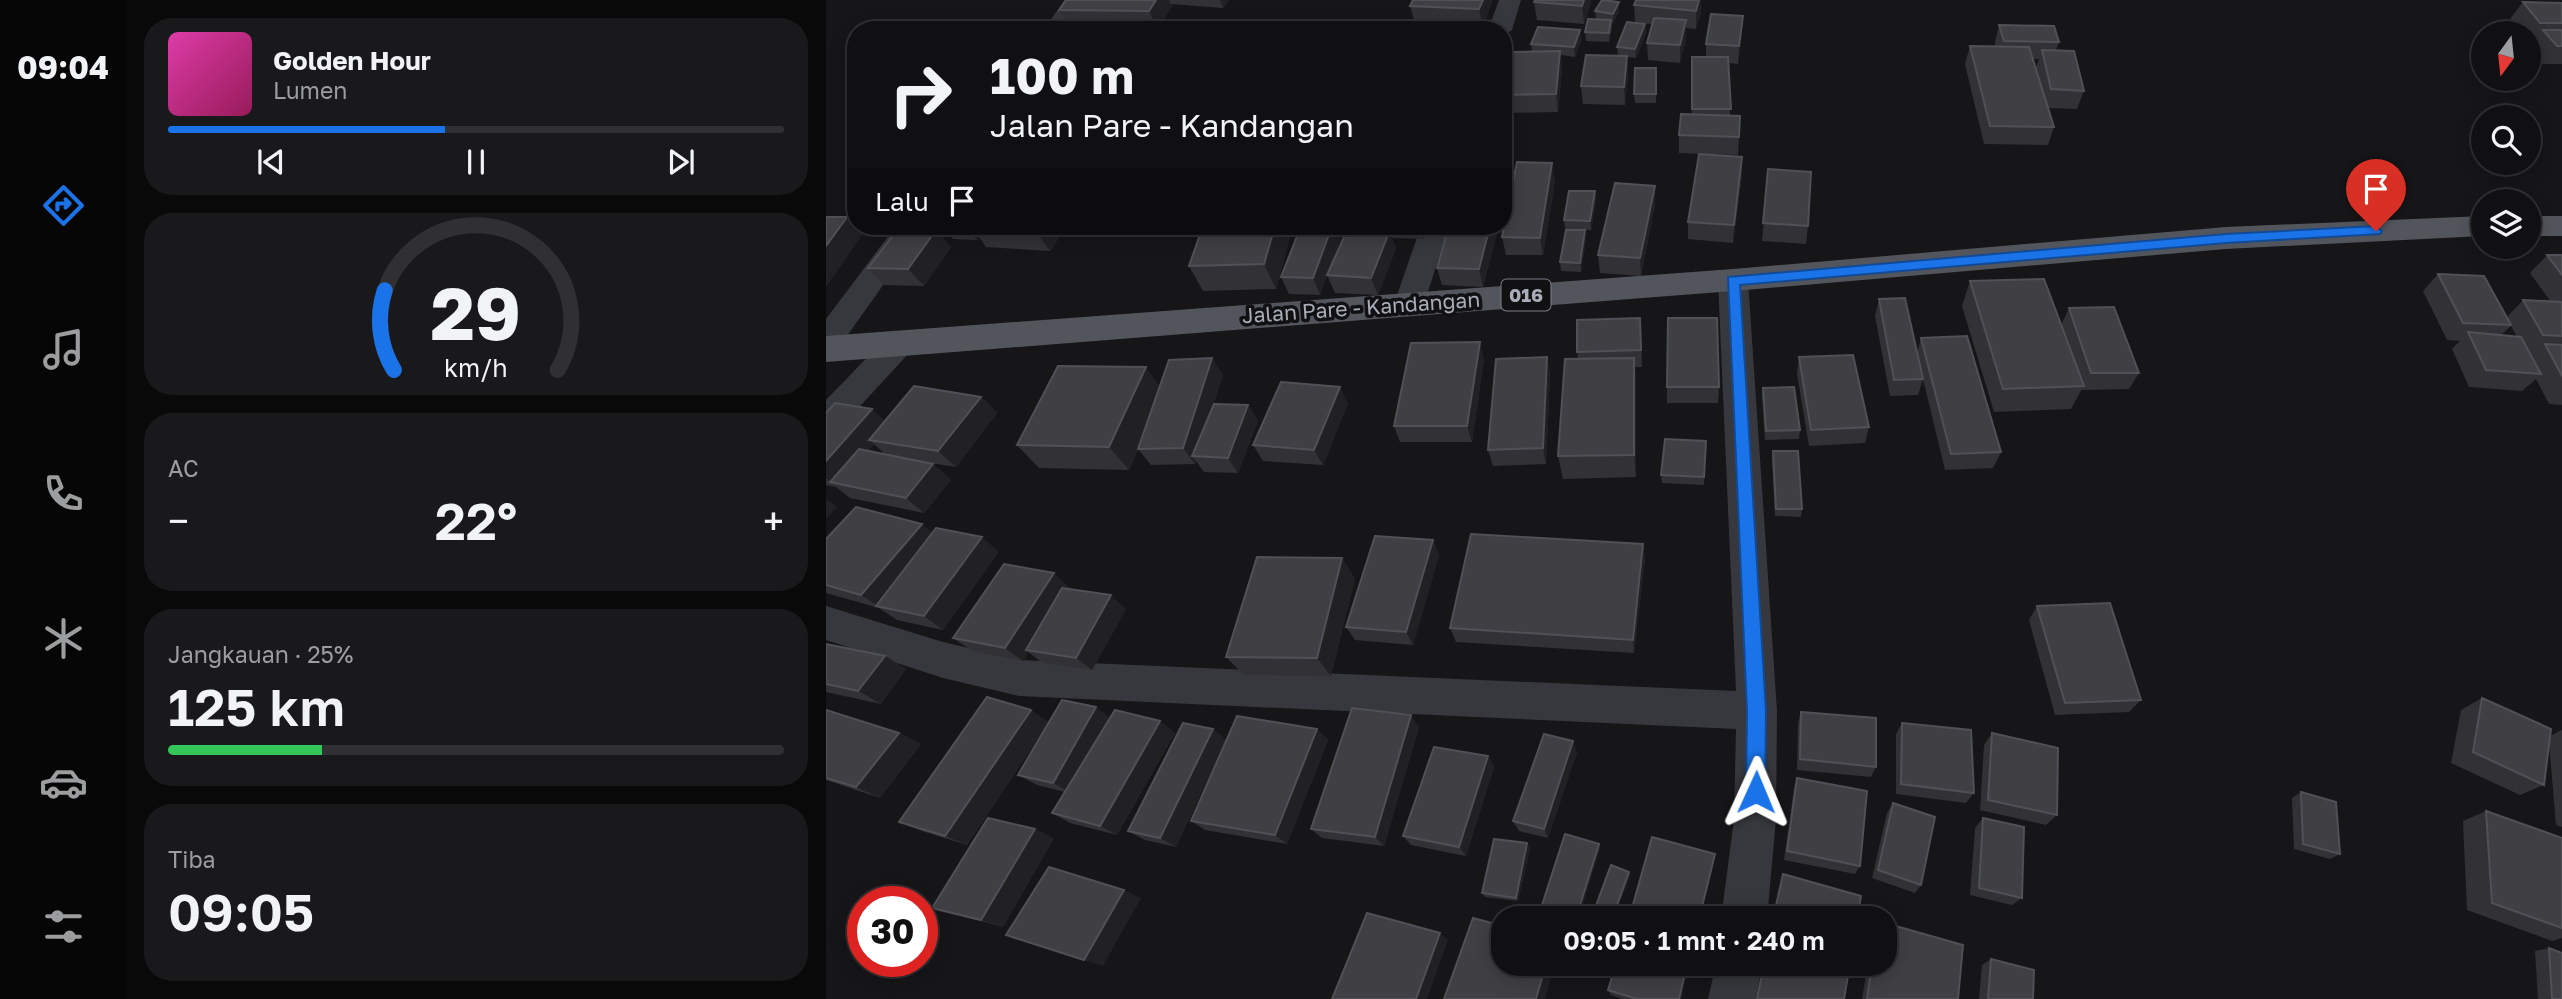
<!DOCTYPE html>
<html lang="id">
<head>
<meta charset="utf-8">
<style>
	:root { --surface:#101012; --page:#19191b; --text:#f1f3f6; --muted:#9c9d9f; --line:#303032; --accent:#1a73e8 }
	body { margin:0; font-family:"Golos Text",sans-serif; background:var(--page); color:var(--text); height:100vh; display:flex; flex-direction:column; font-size:26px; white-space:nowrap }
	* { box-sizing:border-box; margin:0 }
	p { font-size:23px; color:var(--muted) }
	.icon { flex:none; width:38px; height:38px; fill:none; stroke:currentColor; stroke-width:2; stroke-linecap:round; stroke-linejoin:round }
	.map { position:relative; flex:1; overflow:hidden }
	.sheet { display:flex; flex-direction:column; gap:18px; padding:18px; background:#09090a; width:700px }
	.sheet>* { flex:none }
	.guide { position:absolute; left:21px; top:21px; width:665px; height:214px; border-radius:28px; box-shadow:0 4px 18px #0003,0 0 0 2px var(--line); background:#101012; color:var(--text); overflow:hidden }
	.needle { width:46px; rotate:195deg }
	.buttons { position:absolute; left:1645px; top:21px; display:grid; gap:14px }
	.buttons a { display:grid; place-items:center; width:70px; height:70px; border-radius:50%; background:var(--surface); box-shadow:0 4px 18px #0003,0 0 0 2px var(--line); font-size:35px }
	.speed { position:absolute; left:21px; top:886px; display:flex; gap:14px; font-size:35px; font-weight:700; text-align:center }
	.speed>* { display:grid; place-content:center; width:91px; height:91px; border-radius:50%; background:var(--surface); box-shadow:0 4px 18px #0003,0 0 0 2px var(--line); line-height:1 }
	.speed .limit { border:10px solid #d22; background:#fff; color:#111 }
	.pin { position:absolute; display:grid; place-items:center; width:60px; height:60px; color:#fff; margin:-72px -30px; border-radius:50% 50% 50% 0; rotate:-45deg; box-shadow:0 0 7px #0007 }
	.pin .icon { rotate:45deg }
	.me { position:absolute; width:77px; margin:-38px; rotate:1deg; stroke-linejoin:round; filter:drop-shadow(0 0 5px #0008) }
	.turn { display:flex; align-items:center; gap:24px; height:147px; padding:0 28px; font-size:32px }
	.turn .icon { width:91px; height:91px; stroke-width:2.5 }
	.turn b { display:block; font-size:49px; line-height:60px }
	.then { display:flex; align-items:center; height:66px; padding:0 28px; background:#0003; gap:14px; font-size:26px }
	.big { font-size:52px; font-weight:600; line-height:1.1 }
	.sheet .card { flex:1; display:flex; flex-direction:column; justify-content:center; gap:10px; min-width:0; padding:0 24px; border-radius:28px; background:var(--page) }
	.sheet .dial { align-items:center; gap:0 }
	.dial svg { height:182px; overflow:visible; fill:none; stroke:var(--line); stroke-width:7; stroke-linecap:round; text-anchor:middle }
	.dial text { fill:var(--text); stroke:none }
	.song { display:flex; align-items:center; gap:21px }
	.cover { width:84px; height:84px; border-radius:10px; background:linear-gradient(135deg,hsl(320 70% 55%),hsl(330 70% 35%)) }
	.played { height:7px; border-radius:4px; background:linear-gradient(90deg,var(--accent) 45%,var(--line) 45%) }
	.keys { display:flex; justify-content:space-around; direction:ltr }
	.heat { display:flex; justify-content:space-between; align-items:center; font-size:38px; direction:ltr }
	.charge { height:10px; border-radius:5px; background:linear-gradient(90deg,#34c759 25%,var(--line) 0) }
	.trip { position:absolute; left:665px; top:906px; width:406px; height:70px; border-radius:28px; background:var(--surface); box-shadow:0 4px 18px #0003,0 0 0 2px var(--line); font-weight:600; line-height:70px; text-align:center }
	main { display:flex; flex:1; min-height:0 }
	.tab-bar { display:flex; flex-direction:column; width:126px; justify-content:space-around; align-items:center; background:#060607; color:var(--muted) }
	.tab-bar .icon { width:49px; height:49px }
	.tab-bar .current { color:var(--accent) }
	.tab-bar b { font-size:32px; color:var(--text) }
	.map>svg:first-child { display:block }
</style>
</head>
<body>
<main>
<nav class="tab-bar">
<b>09:04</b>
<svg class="icon current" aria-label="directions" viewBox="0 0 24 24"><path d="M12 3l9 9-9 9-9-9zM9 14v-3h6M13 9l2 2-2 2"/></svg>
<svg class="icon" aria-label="music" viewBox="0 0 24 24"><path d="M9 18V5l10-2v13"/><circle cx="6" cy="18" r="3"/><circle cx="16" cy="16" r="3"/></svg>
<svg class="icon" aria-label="phone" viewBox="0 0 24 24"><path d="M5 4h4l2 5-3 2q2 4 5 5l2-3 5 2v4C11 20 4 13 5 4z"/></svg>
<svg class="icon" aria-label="climate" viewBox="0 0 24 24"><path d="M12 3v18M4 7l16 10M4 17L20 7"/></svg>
<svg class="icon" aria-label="car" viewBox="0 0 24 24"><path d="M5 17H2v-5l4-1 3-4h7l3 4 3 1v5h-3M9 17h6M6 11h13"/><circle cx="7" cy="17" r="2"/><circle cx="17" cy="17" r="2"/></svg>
<svg class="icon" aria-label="filters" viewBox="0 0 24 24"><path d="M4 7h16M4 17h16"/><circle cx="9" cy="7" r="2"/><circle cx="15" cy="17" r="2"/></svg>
</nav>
<section class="sheet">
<div class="card">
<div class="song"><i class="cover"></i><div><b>Golden Hour</b><p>Lumen</p></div></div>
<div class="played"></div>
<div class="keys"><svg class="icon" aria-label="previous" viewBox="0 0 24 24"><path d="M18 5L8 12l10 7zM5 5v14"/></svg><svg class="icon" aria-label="pause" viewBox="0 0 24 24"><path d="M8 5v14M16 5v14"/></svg><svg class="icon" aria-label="next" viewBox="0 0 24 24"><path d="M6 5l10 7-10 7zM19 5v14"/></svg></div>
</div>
<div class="card dial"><svg viewBox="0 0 100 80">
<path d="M14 69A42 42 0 1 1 86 69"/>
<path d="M14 69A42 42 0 0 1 10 34" stroke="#1a73e8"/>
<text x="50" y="56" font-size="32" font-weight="700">29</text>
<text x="50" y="72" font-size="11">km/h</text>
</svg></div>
<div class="card"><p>AC</p>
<div class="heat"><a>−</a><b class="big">22°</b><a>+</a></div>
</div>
<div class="card"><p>Jangkauan · 25%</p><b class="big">125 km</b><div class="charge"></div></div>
<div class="card"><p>Tiba</p><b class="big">09:05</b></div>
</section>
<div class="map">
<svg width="1736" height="999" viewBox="0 0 1736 999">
	<rect width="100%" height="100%" fill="#161618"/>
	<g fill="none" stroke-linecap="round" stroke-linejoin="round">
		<path fill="#37383d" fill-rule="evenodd" d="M239 0H262L241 30H217Z
			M673 0H695L686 30 677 36V30H662Z
			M70 226H99L11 350 0 353V319Z
			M595 226H623L598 304 594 312 583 315 572 312 568 304Z
			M907 270 917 273 922 280 951 711 950 819 941 919H895L908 819 910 729 193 696 117 678 0 640V606L117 642 193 660 910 691 892 280 897 273Z
			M73 333 84 336 89 344 84 352 12 430 0 434V400L62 336Z
			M890 964H936L930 999H882Z"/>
		<path fill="#53555c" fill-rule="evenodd" d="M1657 216V236L1400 249 907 291 0 362V336L907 269 1400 227Z
			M1703 216H1736V236H1703Z"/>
	</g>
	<path fill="#323236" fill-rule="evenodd" d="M240 0H403L397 8 345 4 346 6 332 29 243 28 233 10Z
		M587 0H665L666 1 657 27H653L654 30H614L616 25 589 24 584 6Z
		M708 2 765 3 758 24 711 20Z
		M793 2V11L787 23 786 22V29L783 42 760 41 759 32 770 19 769 11Z
		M1697 2 1736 3V64H1717L1703 48 1709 41 1703 40V33H1695L1684 19Z
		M808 5 875 11 870 29 860 28V38L854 63 822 60 821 43 826 24 809 23Z
		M819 24 820 33 810 58 801 57 802 73 799 105 757 104 755 86 792 55 791 47Z
		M1173 25 1233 42 1230 50 1258 91 1251 109 1222 108 1228 127 1222 145 1158 144 1139 64 1144 46H1169V42ZM1207 59H1213L1210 67 1212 74Z
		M754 30 755 40 749 57 735 55 736 69 732 112 680 113 677 99V90L706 52 705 44Z
		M916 33 912 64 903 63 904 116H914L912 155 853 153V135L866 115V57H880V44Z
		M830 68V103H809L808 94Z
		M916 157V175L907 243 862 239V222Z
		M942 169 982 226 980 244 936 241Z
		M729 181 717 255H680L676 237Z
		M829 186V204L815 276 774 273 772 255Z
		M769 191 770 201 765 230 739 229 738 220Z
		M116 226H241L224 251 160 247 153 237 151 240 127 239Z
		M467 226 450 289 377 291 363 266Z
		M475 226H519L502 274 530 228V226H601L597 239 566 238 570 248 552 295 509 293 501 275 494 295 463 294 455 277Z
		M110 230 125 247 98 286 58 285 42 268Z
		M671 233 657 287 616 285 611 268Z
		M760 239 755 272 735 271 734 262Z
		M1721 255H1736V405L1723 404 1710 379 1696 391 1643 387 1626 349 1634 341 1621 340 1597 291 1612 274 1681 317 1697 300 1725 302 1704 273ZM1685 326 1691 337 1675 335Z
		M1144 281 1235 325 1243 308 1313 373 1303 389 1256 390V389L1245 409 1168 412 1136 306Z
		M1053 299 1091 353 1095 338 1175 452 1167 468 1119 470 1097 379 1092 395 1064 396 1049 316Z
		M815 335 816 367H809L810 382V477L737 479 732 456 752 359 751 352Z
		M721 357 724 374 720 464 667 466 662 450Z
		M973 357 1043 427 1039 443 983 446 971 374Z
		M386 358 397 375 387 406 422 405 432 421 412 473 378 472 370 461 369 464 325 465 312 449 314 445 303 470 213 468 191 445 334 387Z
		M658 359 646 442H574L568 426Z
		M841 387H893L892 403H841Z
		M937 388 974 430 973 439 939 440 936 396Z
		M155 397 171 413 130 467 86 460 107 464 125 480 98 513 24 498 10 487 0 485V413L59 421ZM48 444 60 455 42 451Z
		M522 403 497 465 437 461 427 445Z
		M880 441 878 485 836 483 835 475Z
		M947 451 976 509 975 517 949 516 946 459Z
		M107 533 173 552 117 630 71 620 53 608 0 593V539Z
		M607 540 613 555 587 645 529 640 520 627Z
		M817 544 819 559 808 653 630 642 624 628Z
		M516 558 529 579 505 676 418 675 400 657Z
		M244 588 243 589 300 609 266 670 217 663 202 652 197 661 146 651 127 638Z
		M1211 606 1315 700 1303 712 1229 715 1203 620Z
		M0 644 59 656 80 669 55 704 0 692Z
		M1656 698 1724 736 1736 730V827L1730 825 1723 742 1718 785 1694 795 1625 763 1635 710Z
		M0 710 73 733 95 744 54 798 0 780Z
		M975 712 1050 767 1045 777 971 770 972 723Z
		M284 718 334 721 349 733 291 835 244 823 226 813 239 792 211 785 192 775Z
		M223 722 141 845 96 831 73 822Z
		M1076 723 1148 793 1140 803 1070 794V734Z
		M593 727 558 846 496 838 485 829Z
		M387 729 400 740 350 847 319 840 302 831Z
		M491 729 502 740 461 844 379 830 365 821Z
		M1166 733 1231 815 1220 825 1154 810 1158 745Z
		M751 752 722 838 693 831 687 821Z
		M662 756 668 767 640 856 585 845 577 836Z
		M971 778 1034 866 1029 874 958 860 968 788Z
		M1475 792 1514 854 1504 859 1468 849 1466 798Z
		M1067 803 1095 885 1089 893 1046 878 1061 813Z
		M1660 811 1736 838V938L1726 941 1641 910 1637 821Z
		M1157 818 1196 898 1186 905 1144 895 1149 828Z
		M228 838 177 927 106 908Z
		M701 843 704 848 692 901 659 897 656 893Z
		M773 844 774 848 752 919H742L717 911 715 908Z
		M957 874 1031 919H946Z
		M1723 948 1736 999H1712L1709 951Z
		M1165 959 1207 999H1153L1156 965Z
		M863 964 855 999H797L785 995 782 990Z
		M937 964H1024L1018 999H930Z
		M1042 964H1059L1132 999H1036Z"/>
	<path fill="#212124" d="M330 0H343L346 6 332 29 323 11Z
		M394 0H403L397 8Z
		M657 0H665L666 1 657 27 653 9Z
		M758 0H765V3L758 24 756 6Z
		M872 0H875V11L870 29V11Z
		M793 2V11L787 23V14Z
		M917 16 916 33 912 64 913 46Z
		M785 20 786 29 783 42V33Z
		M860 20V38L854 63V45Z
		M819 24 820 33 810 58 809 49Z
		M754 30 755 40 749 57 748 47Z
		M734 51 736 69 732 112 730 94Z
		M801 56 802 73 799 105 798 87Z
		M916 157V175L907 243 908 225Z
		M726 163 729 181 717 255 714 238Z
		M829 186V204L815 276 814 258Z
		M769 191 770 201 765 230 764 221Z
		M21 217 37 234 0 287V246Z
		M140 226H162L147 229 153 237 151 240Z
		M216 226H241L224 251 211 233Z
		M449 226H467L450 289 438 264Z
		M506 226H519L494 295 487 278Z
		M593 226H601L597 239Z
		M664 226H669L671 233 657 287 653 269Z
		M110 230 125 247 98 286 82 269Z
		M564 230 570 248 552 295 545 278Z
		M759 230 760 239 755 272 754 263Z
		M654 342 658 359 646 442 641 426Z
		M721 357 724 374 720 464 717 448Z
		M386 358 397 375 371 457 366 456 370 461 369 464 357 448Z
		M808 358 810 382V477L808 455Z
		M320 367 337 391 303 470 283 447Z
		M514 387 522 403 497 465 488 450Z
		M155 397 171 413 130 467 112 451Z
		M422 405 432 421 412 473 402 458Z
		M46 409 64 426 43 440 48 444 14 484 6 483 0 478V461Z
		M107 464 125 480 98 513 80 498Z
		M0 499 11 507 0 519Z
		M96 524 115 539 52 606 35 595Z
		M156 537 173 552 117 630 98 616Z
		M607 540 613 555 587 645 580 632Z
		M817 544 819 559 808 653 807 640Z
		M516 558 529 579 505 676 491 658Z
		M228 573 244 588 203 651 200 650 202 652 197 661 179 648Z
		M285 595 300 609 266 670 250 658Z
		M59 656 80 669 55 704 32 691Z
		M270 707 286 719 245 793 227 783Z
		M205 710 223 722 141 845 119 836Z
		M585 715 593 727 558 846 549 837Z
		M334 721 349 733 291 835 274 826Z
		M387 729 400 740 350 847 334 838Z
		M491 729 502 740 461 844 449 835Z
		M73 733 95 744 54 798 30 787Z
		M747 741 751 752 722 838 718 829Z
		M662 756 668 767 640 856 633 847Z
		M209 829 228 838 177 927 155 920Z
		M701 843 704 848 692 901 690 898Z
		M773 844 774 848 752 919H750Z
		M889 854 888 863 874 919H873Z
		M803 872 804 876 788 919H786Z
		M298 890 315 898 277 966 258 960Z
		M614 933 622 940 601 999H590Z
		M720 964H729L719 999H710Z
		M861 964H863L855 999H853Z"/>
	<path fill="#3f3f44" stroke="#4f5156" stroke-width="2" d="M240 0H330L323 11 233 10Z
		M587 0H657L653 9 584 6Z
		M709 0H758L756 6 708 2Z
		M776 0 793 2 787 14 769 11Z
		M810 0H873L870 11 808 5Z
		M1697 2 1736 3V23H1714Z
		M885 14 917 16 913 46 880 44Z
		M828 18 860 20 854 45 821 43Z
		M762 19 785 20 783 33 759 32Z
		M801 22 819 24 809 49 791 47Z
		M617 23 653 26 651 30H614Z
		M1173 25 1228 26 1233 42 1178 41Z
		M712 27 754 30 748 47 705 44Z
		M1717 30H1736V46H1731Z
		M1144 46 1203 47 1228 127 1164 126Z
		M1216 50 1248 51 1258 91 1225 89Z
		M734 51 730 94 677 95 683 52Z
		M760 55 801 56 798 87 755 86Z
		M866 57H902L905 109H866Z
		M809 68H830V94H808Z
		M855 114 914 116 913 137 853 135Z
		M873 154 916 157 908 225 862 222Z
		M691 162 726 163 714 238 676 237Z
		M942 169 985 172 982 226 937 223Z
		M789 183 829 186 814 258 772 255Z
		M743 191H769L764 221 738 220Z
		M0 217H21L0 246Z
		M149 226H216L211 233 147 229Z
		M377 226H449L438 264 363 266Z
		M475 226H506L487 278 455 277Z
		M623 226H664L653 269 611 268Z
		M522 228 564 230 545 278 501 275Z
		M72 229 110 230 82 269 42 268Z
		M740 230H759L754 263 734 262Z
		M1721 255H1736V275Z
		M1612 274 1658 276 1685 325 1637 323Z
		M1218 279 1258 386 1177 389 1144 281Z
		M1079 298 1097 379 1068 380 1053 299Z
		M1697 300 1736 302V336L1717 335Z
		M1288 307 1313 373H1265L1243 308Z
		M814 318 815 350 751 352V320Z
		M842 318H891L893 387H841Z
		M1642 332 1695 337 1715 374 1660 370Z
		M1141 336 1175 452 1125 454 1095 338Z
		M654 342 641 426H568L585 343Z
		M1719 344 1736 345V376Z
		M1027 355 1043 427 985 430 973 357Z
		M721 357 717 448 662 450 670 359Z
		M386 358 357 448 312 449 343 360Z
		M808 358V455L732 456 739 359Z
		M232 366 320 367 283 447 191 445Z
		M455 382 514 387 488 450 427 445Z
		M88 386 155 397 112 451 43 440Z
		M968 387 974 430 940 431 937 388Z
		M9 403 46 409 0 461V413Z
		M388 404 422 405 402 458 366 456Z
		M839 439 880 441 878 477 835 475Z
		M33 449 107 464 80 498 4 482Z
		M947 451H972L976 509H950Z
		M30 507 96 524 35 595 0 585V539Z
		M110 528 156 537 98 616 50 606Z
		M645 534 817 544 807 640 624 628Z
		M549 536 607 540 580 632 520 627Z
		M431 557 516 558 491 658 400 657Z
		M178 564 228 573 179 648 127 638Z
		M236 588 285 595 250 658 200 650Z
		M1284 603 1315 700 1239 703 1211 606Z
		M0 644 59 656 32 691 0 684Z
		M161 697 205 710 119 836 73 822Z
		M1656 698 1725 729 1718 785 1647 752Z
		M236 700 270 707 227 783 192 775Z
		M526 708 585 715 549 837 485 829Z
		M0 710 73 733 30 787 0 778Z
		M289 710 334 721 274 826 226 813Z
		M975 712 1050 718V767L974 759Z
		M411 716 491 729 449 835 365 821Z
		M357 723 387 729 334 838 302 831Z
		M1076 723 1145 730 1148 793 1075 784Z
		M1166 733 1232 748 1231 815 1162 800Z
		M718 734 747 741 718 829 687 821Z
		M608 747 662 756 633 847 577 836Z
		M971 778 1041 791 1034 866 961 851Z
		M1475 792 1510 802 1514 854 1477 844Z
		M1067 803 1109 817 1095 885 1052 870Z
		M1660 811 1736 838V928L1666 903Z
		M162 818 209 829 155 920 106 908Z
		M1157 818 1198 827 1196 898 1153 888Z
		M739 834 773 844 750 918 715 908Z
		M826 837 889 854 873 919H803Z
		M668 839 701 843 690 898 656 893Z
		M785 865 803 872 786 919H765Z
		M223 867 298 890 258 960 180 935Z
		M957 874 1035 896 1031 919H947Z
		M541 913 614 933 590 999H506Z
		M647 918 677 926V964H720L710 999H618Z
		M1059 923 1137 945 1132 999H1041L1046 964H1059Z
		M1723 948 1736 953V999H1726Z
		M1165 959 1208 970 1207 999H1162Z
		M790 964H861L853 999H811L782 990Z
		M938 964H1024L1018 999H931Z"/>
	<path fill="#1a73e8" stroke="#114b97" stroke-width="2" d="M1550 226 1556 231 1554 234 1400 243 914 285 940 711 939 792 937 799 930 802 923 799 920 792 921 711 902 277 1400 234Z"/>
	<g text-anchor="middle" stroke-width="7" stroke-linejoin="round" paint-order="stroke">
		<rect fill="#111113" stroke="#7b7e86" stroke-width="2" x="675.5" y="279.5" width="49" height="31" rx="5"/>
		<g font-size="19" font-weight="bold" fill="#a8adb8">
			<text x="700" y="302">016</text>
		</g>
		<g font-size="21" fill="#a8adb8" stroke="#111113">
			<text transform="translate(535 308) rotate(-4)" y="7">Jalan Pare - Kandangan</text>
		</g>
	</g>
</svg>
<div class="buttons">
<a><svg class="needle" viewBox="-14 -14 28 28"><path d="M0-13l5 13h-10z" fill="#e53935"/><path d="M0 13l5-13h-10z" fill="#9c9d9f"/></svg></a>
<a><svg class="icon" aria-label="search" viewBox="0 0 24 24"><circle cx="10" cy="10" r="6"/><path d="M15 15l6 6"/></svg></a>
<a><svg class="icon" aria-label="layers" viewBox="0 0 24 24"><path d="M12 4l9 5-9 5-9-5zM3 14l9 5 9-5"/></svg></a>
</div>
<div class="speed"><div class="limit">30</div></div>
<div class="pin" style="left:1550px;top:231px;background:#d93025"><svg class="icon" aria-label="arrive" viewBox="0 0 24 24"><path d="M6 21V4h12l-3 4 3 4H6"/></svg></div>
<svg class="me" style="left:930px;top:792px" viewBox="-20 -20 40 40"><path d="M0-17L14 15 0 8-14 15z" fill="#1a73e8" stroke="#fff" stroke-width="4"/></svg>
<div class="trip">09:05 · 1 mnt · 240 m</div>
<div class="guide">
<div class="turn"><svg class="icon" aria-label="right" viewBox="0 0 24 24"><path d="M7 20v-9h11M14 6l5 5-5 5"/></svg><div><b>100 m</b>Jalan Pare - Kandangan</div></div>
<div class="then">Lalu<svg class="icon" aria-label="arrive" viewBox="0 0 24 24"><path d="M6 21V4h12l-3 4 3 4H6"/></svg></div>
</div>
</div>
</main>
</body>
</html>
